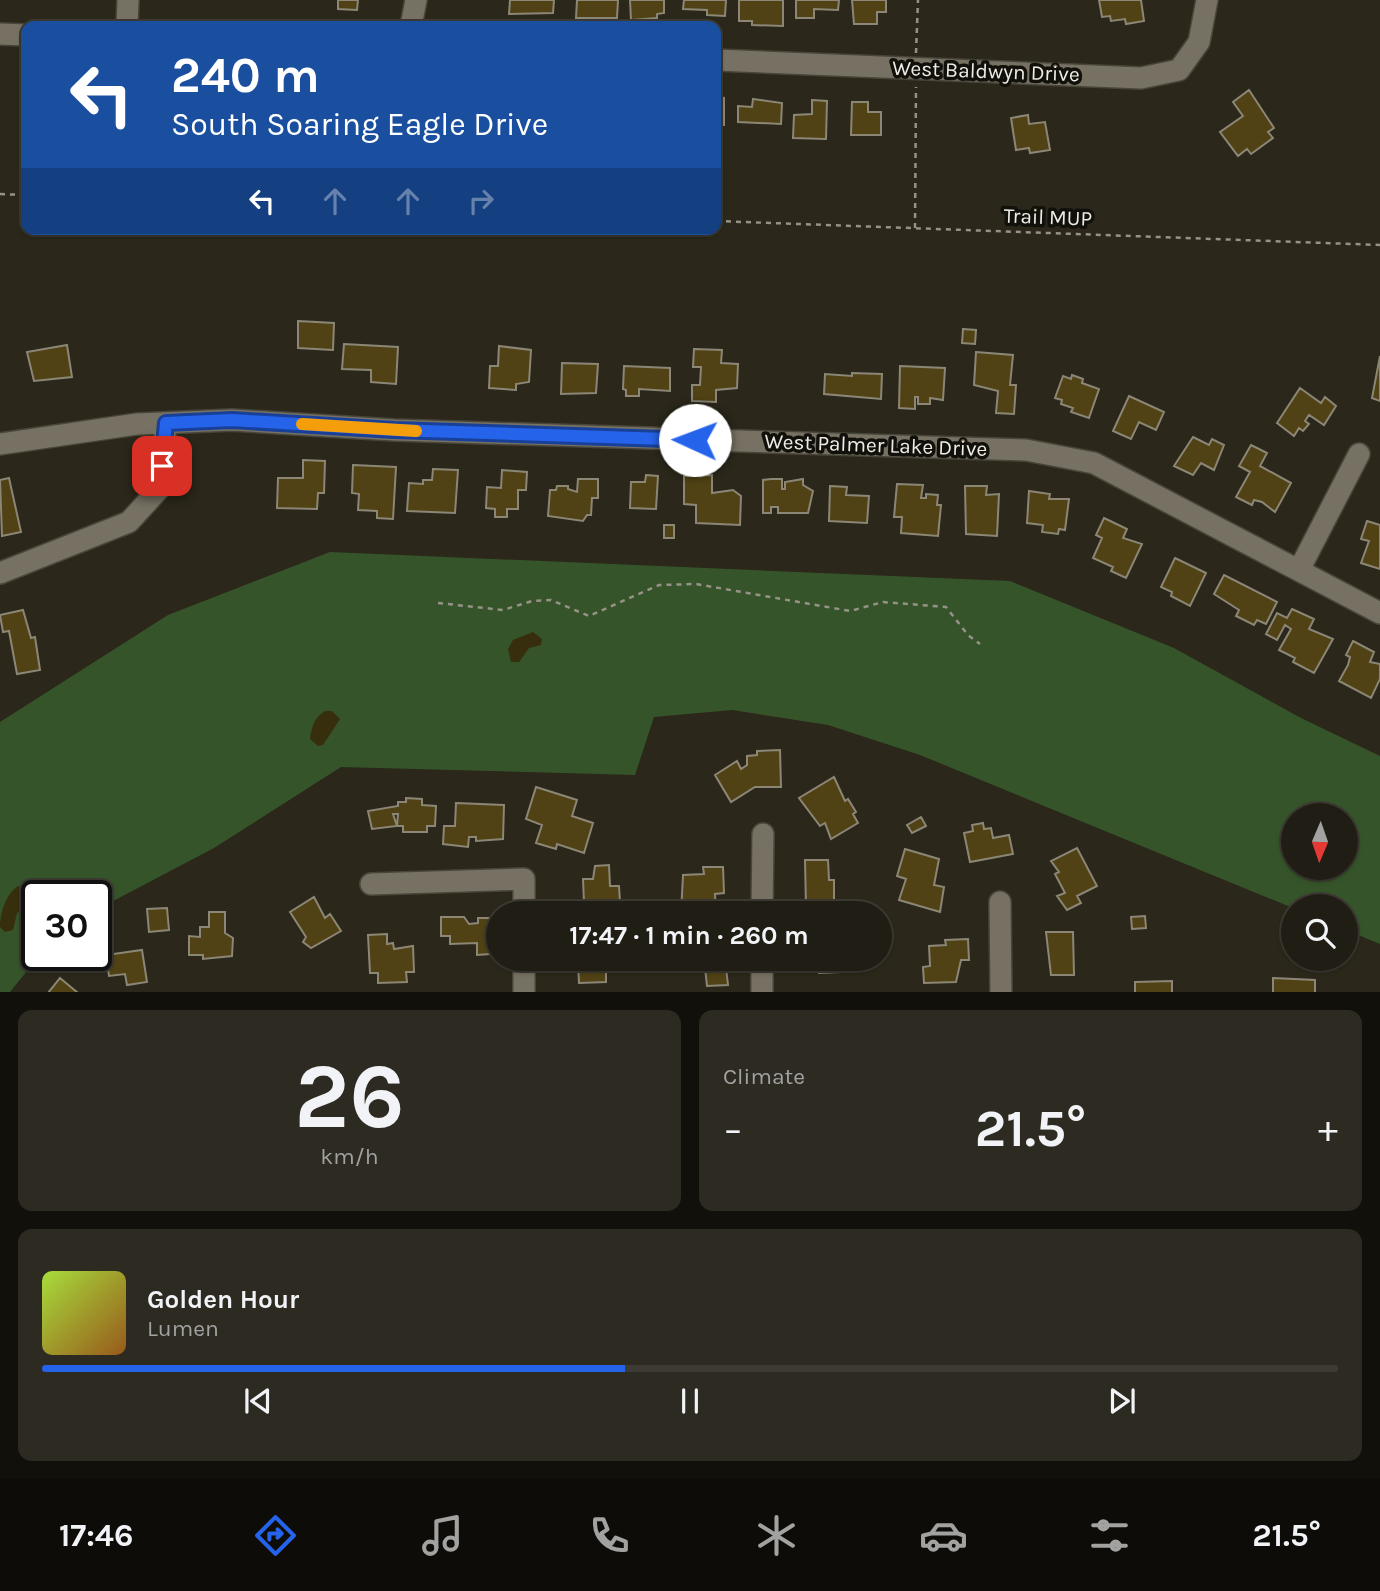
<!DOCTYPE html>
<html lang="en">
<head>
<meta charset="utf-8">
<style>
	:root { --surface:#201d14; --page:#2d2a22; --text:#f1f3f6; --muted:#a2a2a0; --line:#3d3b34; --accent:#2563eb }
	body { margin:0; font-family:Karla,sans-serif; background:var(--page); color:var(--text); height:100vh; display:flex; flex-direction:column; font-size:26px; white-space:nowrap }
	* { box-sizing:border-box; margin:0 }
	p { font-size:23px; color:var(--muted) }
	.icon { flex:none; width:38px; height:38px; fill:none; stroke:currentColor; stroke-width:2; stroke-linecap:round; stroke-linejoin:round }
	.map { position:relative; height:992px; overflow:hidden }
	.sheet { display:flex; flex-direction:column; gap:18px; padding:18px; background:#12100b; flex:1 }
	.sheet>* { flex:none }
	.guide { position:absolute; left:21px; top:21px; width:700px; height:214px; border-radius:14px; box-shadow:0 2px 5px #0004,0 0 0 2px var(--line); background:#1a4fa0; color:#fff; overflow:hidden }
	.needle { width:46px; rotate:182deg }
	.controls { position:absolute; left:1281px; top:803px; display:grid; gap:14px }
	.controls a { display:grid; place-items:center; width:77px; height:77px; border-radius:50%; background:var(--surface); box-shadow:0 2px 5px #0004,0 0 0 2px var(--line); font-size:35px }
	.speed { position:absolute; left:21px; top:880px; display:flex; gap:14px; font-size:35px; font-weight:700; text-align:center }
	.speed>* { display:grid; place-content:center; width:91px; height:91px; border-radius:50%; background:var(--surface); box-shadow:0 2px 5px #0004,0 0 0 2px var(--line); line-height:1 }
	.speed .limit { border:4px solid #111; border-radius:10px; background:#fff; color:#111 }
	.pin { position:absolute; display:grid; place-items:center; width:60px; height:60px; color:#fff; margin:-30px; border-radius:14px; box-shadow:0 4px 10px #0006 }
	.me { position:absolute; width:77px; margin:-38px; rotate:272deg; stroke-linejoin:round; filter:drop-shadow(0 0 5px #0008) }
	.turn { display:flex; align-items:center; gap:24px; height:147px; padding:0 35px; font-size:32px }
	.turn .icon { width:91px; height:91px; stroke-width:2.5 }
	.turn b { display:block; font-size:49px; line-height:60px }
	.lanes { display:flex; align-items:center; height:66px; padding:0 35px; background:#0003; justify-content:center; gap:35px; direction:ltr }
	.lanes .off { opacity:.35 }
	.big { font-size:52px; font-weight:700; line-height:1.1 }
	.sheet .tile { flex:1; display:flex; flex-direction:column; justify-content:center; gap:10px; min-width:0; padding:0 24px; border-radius:14px; background:var(--page) }
	.sheet .dial { align-items:center; gap:0 }
	.dial b { font-size:91px; line-height:1 }
	.song { display:flex; align-items:center; gap:21px }
	.cover { width:84px; height:84px; border-radius:10px; background:linear-gradient(135deg,hsl(80 70% 55%),hsl(30 70% 35%)) }
	.played { height:7px; border-radius:4px; background:linear-gradient(90deg,var(--accent) 45%,var(--line) 45%) }
	.keys { display:flex; justify-content:space-around; direction:ltr }
	.heat { display:flex; justify-content:space-between; align-items:center; font-size:38px; direction:ltr }
	.sheet .tiles { flex:1; display:grid; gap:18px; grid-template-columns:1fr 1fr }
	.tile:last-child { grid-column:span 2 }
	.trip { position:absolute; left:486px; top:901px; width:406px; height:70px; border-radius:35px; background:var(--surface); box-shadow:0 2px 5px #0004,0 0 0 2px var(--line); font-weight:700; line-height:70px; text-align:center }
	.tabs { display:flex; height:112px; justify-content:space-around; align-items:center; background:#0d0c08; color:var(--muted) }
	.tabs .icon { width:49px; height:49px }
	.tabs .current { color:var(--accent) }
	.tabs b { font-size:32px; color:var(--text) }
	.map>svg:first-child { display:block }
</style>
</head>
<body>
<div class="map">
<svg width="1380" height="993" viewBox="0 0 1380 993">
	<rect width="100%" height="100%" fill="#2b271a"/>
	<path fill="#36542a" fill-rule="evenodd" d="M330 552 1010 581 1174 648 1301 718 1380 756V944L1346 930V906L1293 908 920 755 828 725 732 710 654 717 635 775 341 767 214 848 96 910V896H37L39 956 10 992 0 993V722L168 615ZM1293 816H1346V868H1293Z"/>
	<path fill="#362e0d" d="M533 632 542 639 541 645 529 648 519 662H511L508 649 513 640Z
		M325 711H332L340 719 323 745 318 746 310 739C312 726 314 718 325 711Z
		M18 886 25 890 28 907 17 913 13 930 5 932 0 927C0 913 6 894 18 886Z"/>
	<path fill="#504214" stroke="#8b8676" stroke-width="2" d="M338 0H358L357 10 338 9Z
		M510 0H554L553 13 509 14Z
		M577 0H618L617 18H576Z
		M630 0H664V13L657 14V18L631 20Z
		M684 0H726L725 16 707 15V10L683 9Z
		M739 0H783V26L752 25V21H739Z
		M796 0H839L838 10 814 9V18H796Z
		M852 0H886V12H877V24H854Z
		M1099 0H1141L1144 21 1126 24 1125 19 1111 21 1110 16 1102 17Z
		M1249 90 1274 128 1268 132 1273 138 1251 154 1247 149 1238 156 1220 132 1243 116 1233 102Z
		M716 97 724 98V125H716Z
		M753 99 782 103 781 124 738 122V106L752 107Z
		M812 100 827 101 826 139 793 138 794 115 812 114Z
		M852 102H868V112H881V135H851Z
		M1028 115 1029 124 1045 122 1050 150 1030 153 1029 148 1016 150 1011 118Z
		M298 321 334 323 333 350 298 348Z
		M963 329 976 330 975 344 962 343Z
		M344 344 398 347 396 384 371 382V370L342 369Z
		M67 345 72 377 34 381 27 352Z
		M499 346 531 350 529 382 516 384V390L489 388 490 366H498Z
		M694 349 722 350 721 363 738 364 737 388 716 390V402L692 401V385H700L701 367H693Z
		M976 352 1013 355 1010 385H1016L1014 414 996 413 998 391 974 385Z
		M1380 356V401L1372 398Z
		M562 363 598 364 596 393 561 394Z
		M624 366 670 368V391L639 389V396H626V390L623 389Z
		M900 366 945 368 943 400 930 398V404H918V397H915V409L899 408Z
		M852 373 882 374 881 399 824 394 825 374 852 376Z
		M1072 375 1083 379 1082 383 1099 389 1089 418 1071 412 1073 408 1061 404 1062 400 1055 398 1063 376 1071 379Z
		M1300 388 1321 403 1325 397 1336 406 1324 425 1309 415 1305 421 1309 424 1303 431 1299 428 1294 436 1277 423Z
		M1129 396 1164 412 1156 430 1139 422 1131 439 1113 431Z
		M1193 437 1209 445 1212 439 1224 445 1214 470 1201 463 1193 475 1174 466Z
		M1251 445 1267 453 1260 466 1291 483 1275 512 1262 502 1254 500 1252 505 1236 497 1250 472 1239 466Z
		M303 460 325 461 324 493H318L317 509 277 508 278 478H303Z
		M353 465 396 467 393 519 377 518V511L358 510 359 494 352 493Z
		M433 469 458 470 455 513 407 511 409 483 423 484V480H432Z
		M502 470 527 472 526 490H518V509H507V517H495V509L486 508 487 487 501 488Z
		M646 475 658 476 656 509 630 508 631 482H645Z
		M712 475V493L733 490 741 496 740 525 696 523V505L684 504V476Z
		M9 478 21 532 2 536 0 480Z
		M578 479H598V498H592L591 515H587L583 521 548 516 550 490H556L557 486H568V489L577 492Z
		M771 479H782V489H785V482L803 479V485L813 491 808 513H778V507H771V513H763V480Z
		M897 484 923 485 921 498H926V494L938 495 937 505H941L938 536 901 533 902 517H894Z
		M830 486 847 487 846 495 869 496 867 523 829 521Z
		M965 486H987L986 495 999 494 997 536 966 534Z
		M1029 491 1050 494 1049 499H1069L1065 530 1059 529 1058 534 1042 532 1043 525 1027 523Z
		M1104 518 1127 529 1123 538 1142 544 1126 578 1111 571 1113 567 1093 558 1102 538 1096 535Z
		M1367 521 1380 525V569L1361 563 1369 541 1361 539Z
		M664 525H674V538H664Z
		M1175 558 1206 573 1190 606 1171 596 1172 592 1161 587Z
		M1224 575 1277 602 1266 624 1257 620 1254 625 1236 616 1239 610 1214 594Z
		M1292 609 1314 619 1309 629 1333 639 1314 673 1293 662 1295 658 1279 650 1291 629 1285 625 1277 640 1266 634 1277 613 1287 618Z
		M23 610 31 638 35 637 40 670 17 674 9 631 3 632 0 615Z
		M1353 641 1374 652 1370 662 1380 664V679L1371 698 1339 681 1348 665 1350 657 1346 655Z
		M780 750 781 787H755L731 802 715 775 737 761 741 769 747 765V756L757 755V751Z
		M834 777 845 801 848 799 856 812 853 814 858 823 831 839 825 823 820 826 799 798Z
		M536 787 577 800 572 816 593 823 584 853 557 844 556 849 536 843 542 825 526 819Z
		M406 798 422 799V805L436 806 435 826H427V832H403V826H397L398 814H393L397 826 372 829 368 811 398 806V802H406Z
		M456 803 504 805 503 839 476 841V837H469L468 847 443 844 444 826H455Z
		M921 817 926 826 912 833 907 825Z
		M983 823 984 829 991 828 993 838 1009 835 1013 854 970 862 964 833 973 831 972 825Z
		M1077 848 1097 886 1077 896 1081 903 1067 910 1057 896 1065 893 1055 874 1059 872 1051 861Z
		M905 849 939 859 934 885 944 887 940 912 899 900 906 879 897 876Z
		M805 860H828L829 880H834V907L806 908Z
		M609 865 610 886H619L620 902H626V914H596L595 903H584L583 879H593L595 866Z
		M703 867H723L724 893 715 894 716 914H681L683 875 704 874Z
		M314 897 325 918 330 914 341 931 311 948 303 942 306 937 290 912Z
		M167 908 169 930 149 932 147 909Z
		M209 912H225V933L233 938 232 956 203 959V955H189V936L200 937V927H209Z
		M1145 916 1146 928 1132 929 1131 917Z
		M441 917H464L469 924 478 923V918H489L490 954 477 955V943L450 944V936H441Z
		M1046 932H1073L1074 975H1051Z
		M387 934V944L393 943 394 949 413 946 414 972H406L407 982 378 983V973H370L368 935Z
		M968 939 969 960H961L956 982 924 983 923 967 930 966 929 946 946 945 945 940Z
		M142 950 147 982 127 985 125 974 109 976 106 955Z
		M563 959H601V966H606V982L579 983 578 963H564Z
		M704 959H725L728 985 707 986Z
		M811 959H840L841 972 819 973V962H811Z
		M60 978 78 993H48Z
		M1273 978 1315 980V993H1273Z
		M1172 981V993H1135V982Z"/>
	<g fill="none" stroke-linecap="round" stroke-linejoin="round">
		<defs>
			<path id="minor" d="M127 26 128 0
				M411 26 416 0
				M0 34 26 35
				M716 60 1141 78 1179 70 1199 42 1207 0
				M0 444 137 424 232 420 394 430 1026 450 1094 463 1380 613
				M1299 570 1359 454
				M0 573 129 522 160 488 166 423
				M371 884 524 879V914
				M1000 902 1001 993
				M762 914 763 834
				M524 959V993
				M762 993V959"/>
		</defs>
		<use href="#minor" stroke="#48453a" stroke-width="24"/>
		<path stroke="#969288" stroke-width="2.5" stroke-dasharray="5 5" stroke-linecap="butt" d="M916 53 918 0
			M0 194 26 195
			M716 221 1380 245
			M915 228 916 87
			M438 603 503 610 532 601 551 600 589 616 659 585 696 584 850 611 883 602 946 607 968 635 980 644"/>
		<use href="#minor" stroke="#767162" stroke-width="21"/>
	</g>
	<g fill="none" stroke-linecap="round" stroke-linejoin="round">
		<defs>
			<path id="route" d="M162 466 166 423 232 420 394 430 695 440"/>
		</defs>
		<use href="#route" stroke="#184099" stroke-width="18"/>
		<use href="#route" stroke="#2563eb" stroke-width="12"/>
		<path stroke="#f59e0b" stroke-width="12" d="M302 424 416 431"/>
	</g>
	<g text-anchor="middle" stroke-width="7" stroke-linejoin="round" paint-order="stroke">
		<g font-size="21" fill="#efece4" stroke="#12100a">
			<text transform="translate(986 71) rotate(2)" y="7">West Baldwyn Drive</text>
			<text transform="translate(1048 217) rotate(2)" y="7">Trail MUP</text>
			<text transform="translate(876 445) rotate(2)" y="7">West Palmer Lake Drive</text>
		</g>
	</g>
</svg>
<div class="controls">
<a><svg class="needle" viewBox="-14 -14 28 28"><path d="M0-13l5 13h-10z" fill="#e53935"/><path d="M0 13l5-13h-10z" fill="#a2a2a0"/></svg></a>
<a><svg class="icon" aria-label="search" viewBox="0 0 24 24"><circle cx="10" cy="10" r="6"/><path d="M15 15l6 6"/></svg></a>
</div>
<div class="speed"><div class="limit">30</div></div>
<div class="pin" style="left:162px;top:466px;background:#d93025"><svg class="icon" aria-label="arrive" viewBox="0 0 24 24"><path d="M6 21V4h12l-3 4 3 4H6"/></svg></div>
<svg class="me" style="left:695px;top:440px" viewBox="-20 -20 40 40"><circle r="19" fill="#fff"/><path d="M0-13L10 11 0 6-10 11z" fill="#2563eb"/></svg>
<div class="trip">17:47 · 1 min · 260 m</div>
<div class="guide">
<div class="turn"><svg class="icon" aria-label="left" viewBox="0 0 24 24"><path d="M17 20v-9H6M10 6l-5 5 5 5"/></svg><div><b>240 m</b>South Soaring Eagle Drive</div></div>
<div class="lanes"><svg class="icon" aria-label="left" viewBox="0 0 24 24"><path d="M17 20v-9H6M10 6l-5 5 5 5"/></svg><svg class="icon off" aria-label="ahead" viewBox="0 0 24 24"><path d="M12 20V5M6 11l6-6 6 6"/></svg><svg class="icon off" aria-label="ahead" viewBox="0 0 24 24"><path d="M12 20V5M6 11l6-6 6 6"/></svg><svg class="icon off" aria-label="right" viewBox="0 0 24 24"><path d="M7 20v-9h11M14 6l5 5-5 5"/></svg></div>
</div>
</div>
<section class="sheet">
<div class="tiles">
<div class="tile dial"><b>26</b><p>km/h</p></div>
<div class="tile"><p>Climate</p>
<div class="heat"><a>−</a><b class="big">21.5°</b><a>+</a></div>
</div>
<div class="tile">
<div class="song"><i class="cover"></i><div><b>Golden Hour</b><p>Lumen</p></div></div>
<div class="played"></div>
<div class="keys"><svg class="icon" aria-label="previous" viewBox="0 0 24 24"><path d="M18 5L8 12l10 7zM5 5v14"/></svg><svg class="icon" aria-label="pause" viewBox="0 0 24 24"><path d="M8 5v14M16 5v14"/></svg><svg class="icon" aria-label="next" viewBox="0 0 24 24"><path d="M6 5l10 7-10 7zM19 5v14"/></svg></div>
</div>
</div>
</section>
<nav class="tabs">
<b>17:46</b>
<svg class="icon current" aria-label="directions" viewBox="0 0 24 24"><path d="M12 3l9 9-9 9-9-9zM9 14v-3h6M13 9l2 2-2 2"/></svg>
<svg class="icon" aria-label="music" viewBox="0 0 24 24"><path d="M9 18V5l10-2v13"/><circle cx="6" cy="18" r="3"/><circle cx="16" cy="16" r="3"/></svg>
<svg class="icon" aria-label="phone" viewBox="0 0 24 24"><path d="M5 4h4l2 5-3 2q2 4 5 5l2-3 5 2v4C11 20 4 13 5 4z"/></svg>
<svg class="icon" aria-label="climate" viewBox="0 0 24 24"><path d="M12 3v18M4 7l16 10M4 17L20 7"/></svg>
<svg class="icon" aria-label="car" viewBox="0 0 24 24"><path d="M5 17H2v-5l4-1 3-4h7l3 4 3 1v5h-3M9 17h6M6 11h13"/><circle cx="7" cy="17" r="2"/><circle cx="17" cy="17" r="2"/></svg>
<svg class="icon" aria-label="filters" viewBox="0 0 24 24"><path d="M4 7h16M4 17h16"/><circle cx="9" cy="7" r="2"/><circle cx="15" cy="17" r="2"/></svg>
<b>21.5°</b>
</nav>
</body>
</html>
